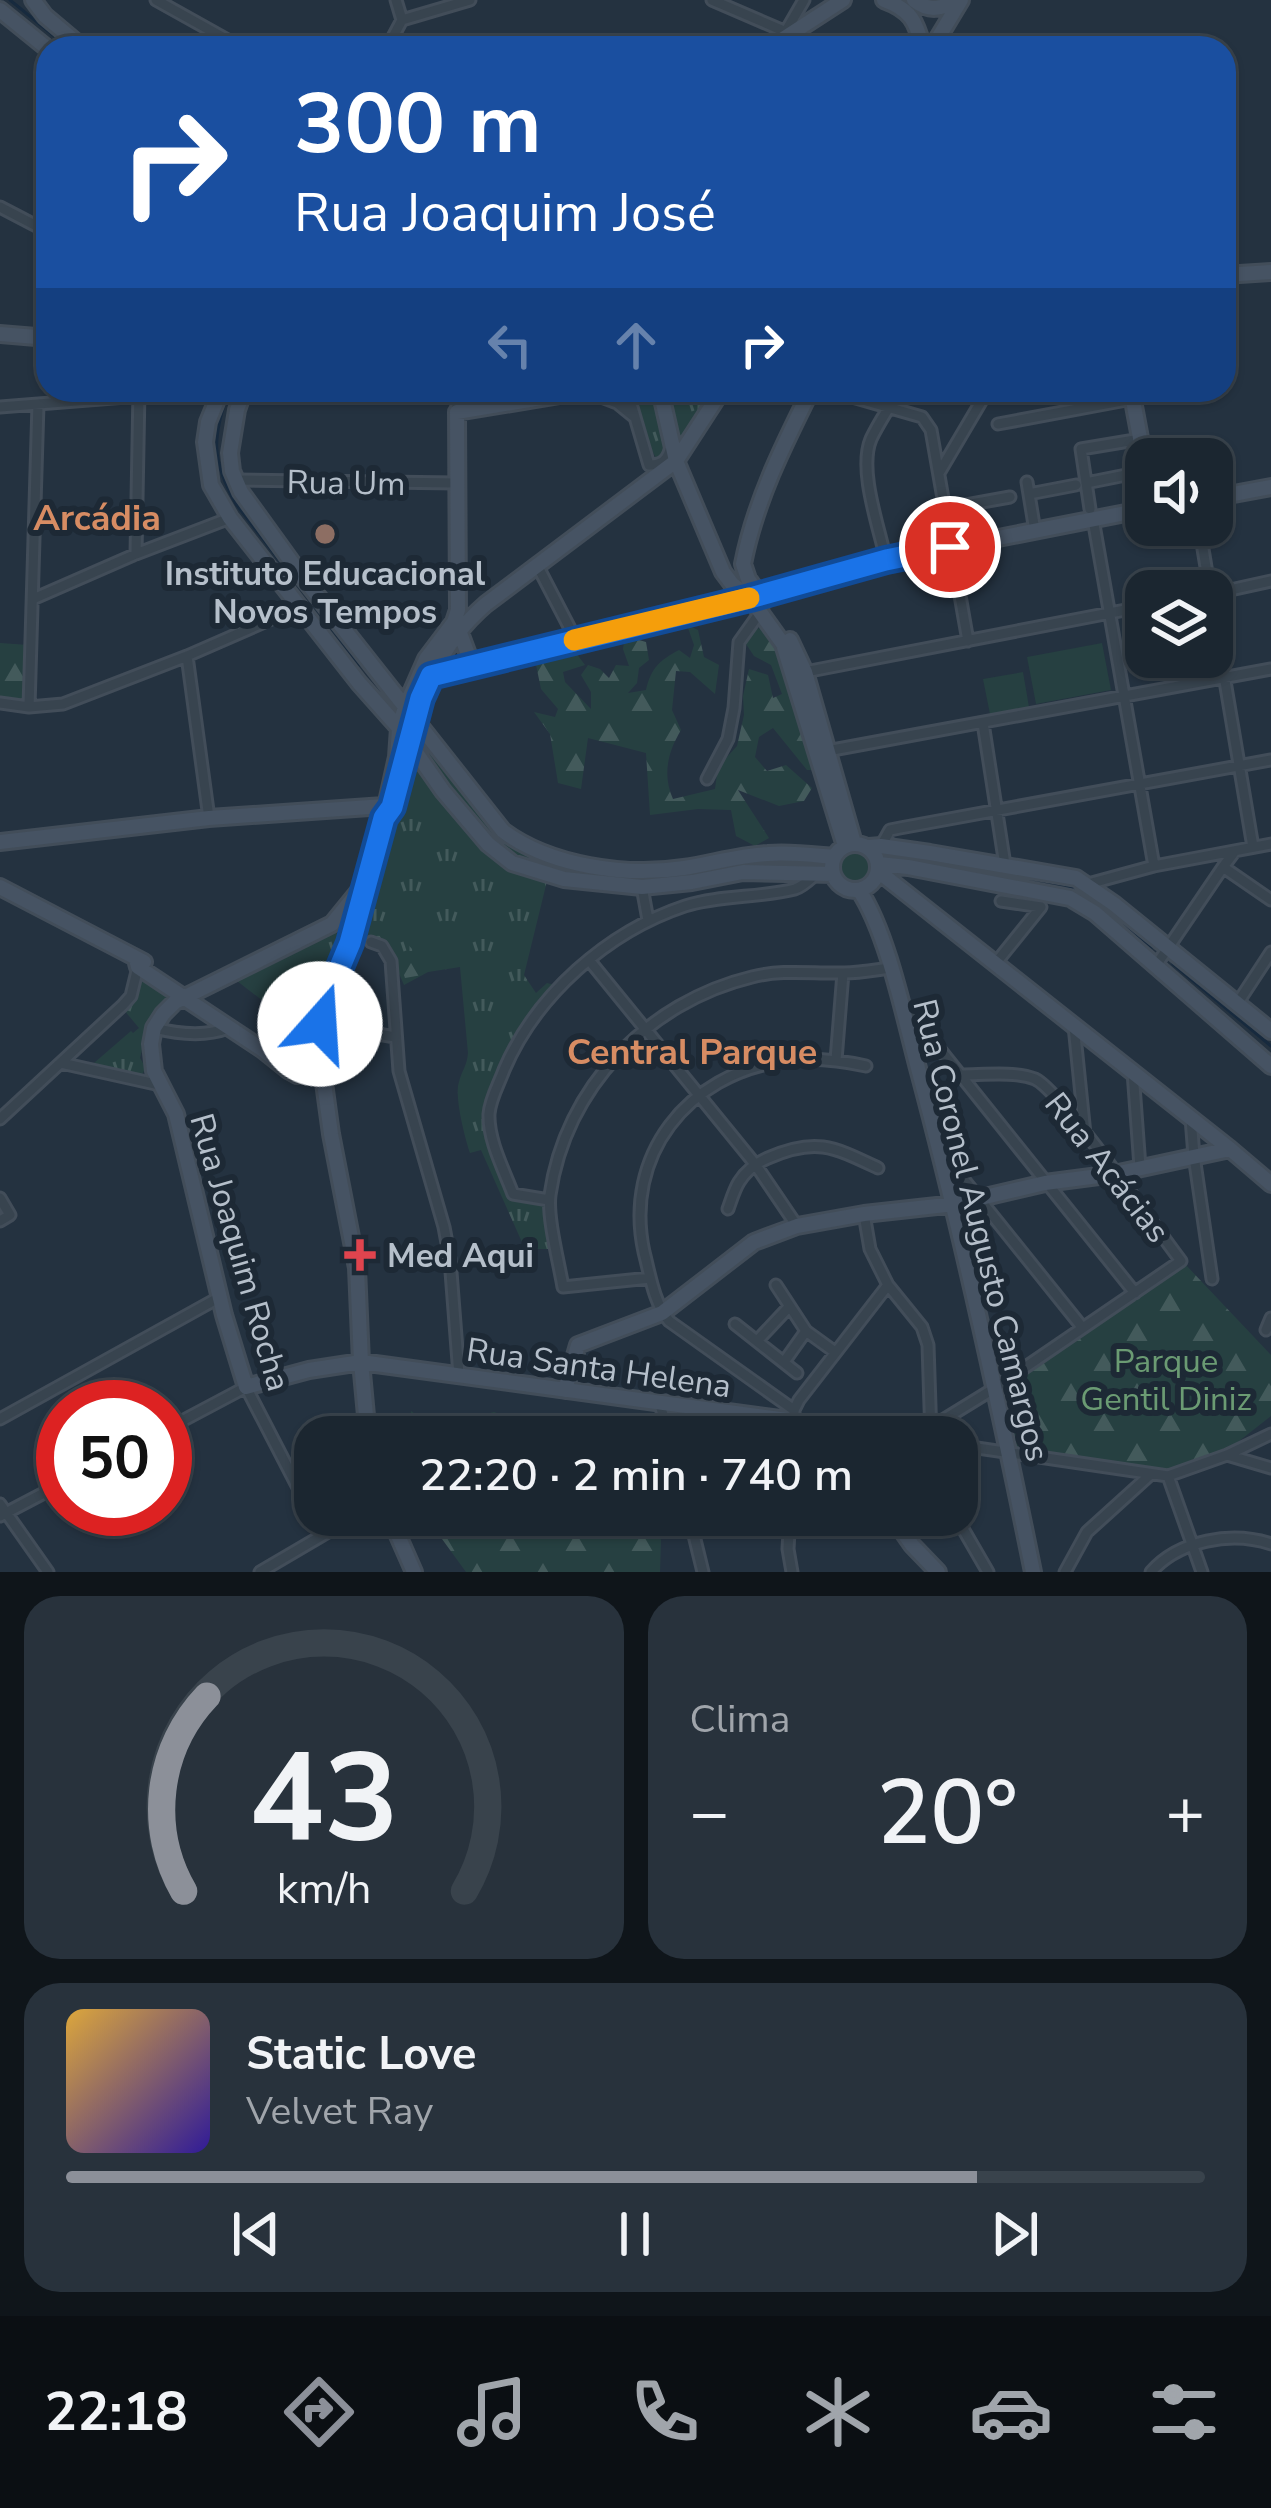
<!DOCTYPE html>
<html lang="pt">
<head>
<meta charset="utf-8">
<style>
	:root { --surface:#1b2630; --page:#28323c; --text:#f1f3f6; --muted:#a0a5ab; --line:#39434c; --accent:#8c9099 }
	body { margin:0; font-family:"Nunito Sans",sans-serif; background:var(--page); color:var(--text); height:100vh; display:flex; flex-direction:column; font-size:45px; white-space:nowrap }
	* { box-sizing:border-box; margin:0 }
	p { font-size:39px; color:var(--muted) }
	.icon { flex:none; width:66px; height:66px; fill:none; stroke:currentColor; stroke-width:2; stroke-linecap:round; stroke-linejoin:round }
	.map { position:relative; height:1572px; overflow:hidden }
	.sheet { display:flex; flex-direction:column; gap:24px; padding:24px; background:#0f151a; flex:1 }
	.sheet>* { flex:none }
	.guide { position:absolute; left:36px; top:36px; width:1200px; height:366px; border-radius:36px; box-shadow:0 3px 9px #0004,0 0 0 3px var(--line); background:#1a4fa0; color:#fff; overflow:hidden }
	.controls { position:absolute; left:1125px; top:438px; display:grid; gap:24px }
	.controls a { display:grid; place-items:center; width:108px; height:108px; border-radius:24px; background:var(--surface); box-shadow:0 3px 9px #0004,0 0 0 3px var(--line); font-size:60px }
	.speed { position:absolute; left:36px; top:1380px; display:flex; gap:24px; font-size:60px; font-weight:700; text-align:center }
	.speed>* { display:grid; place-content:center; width:156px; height:156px; border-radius:50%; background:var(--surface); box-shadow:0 3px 9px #0004,0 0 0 3px var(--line); line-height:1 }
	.speed .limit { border:18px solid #d22; background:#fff; color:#111 }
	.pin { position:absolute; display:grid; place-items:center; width:102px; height:102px; color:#fff; margin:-51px; border:6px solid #fff; border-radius:50%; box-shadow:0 3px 12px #0007 }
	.me { position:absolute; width:132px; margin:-66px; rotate:19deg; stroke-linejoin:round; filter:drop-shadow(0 0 9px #0008) }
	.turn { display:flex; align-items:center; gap:42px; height:252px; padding:0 60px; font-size:54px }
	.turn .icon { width:156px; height:156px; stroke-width:2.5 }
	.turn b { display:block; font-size:84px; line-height:102px }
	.lanes { display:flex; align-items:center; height:114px; padding:0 60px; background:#0003; justify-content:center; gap:60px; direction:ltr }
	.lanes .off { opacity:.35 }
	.big { font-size:90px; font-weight:600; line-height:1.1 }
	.sheet .widget { flex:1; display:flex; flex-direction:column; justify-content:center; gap:18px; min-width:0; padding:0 42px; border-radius:36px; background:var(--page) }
	.sheet .dial { align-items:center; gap:0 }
	.dial svg { height:312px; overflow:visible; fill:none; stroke:var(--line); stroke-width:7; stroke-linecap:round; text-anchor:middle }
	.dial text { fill:var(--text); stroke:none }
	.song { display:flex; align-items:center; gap:36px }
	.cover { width:144px; height:144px; border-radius:18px; background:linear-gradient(135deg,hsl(40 70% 55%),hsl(250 70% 35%)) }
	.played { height:12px; border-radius:6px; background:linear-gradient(90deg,var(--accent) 80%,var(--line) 80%) }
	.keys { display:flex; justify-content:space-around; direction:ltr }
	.heat { display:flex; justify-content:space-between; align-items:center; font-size:66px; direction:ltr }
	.sheet .tiles { flex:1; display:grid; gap:24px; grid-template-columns:1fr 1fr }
	.widget:last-child { grid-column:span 2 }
	.trip { position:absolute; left:294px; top:1416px; width:684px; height:120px; border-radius:36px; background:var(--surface); box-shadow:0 3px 9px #0004,0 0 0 3px var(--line); font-weight:600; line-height:120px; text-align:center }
	.tab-bar { display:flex; height:192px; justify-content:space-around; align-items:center; background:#0b0f13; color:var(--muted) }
	.tab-bar .icon { width:84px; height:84px }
	.tab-bar .on { color:var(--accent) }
	.tab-bar b { font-size:54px; color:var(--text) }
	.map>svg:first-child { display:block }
</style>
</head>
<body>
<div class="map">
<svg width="1271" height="1572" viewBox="0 0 1271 1572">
	<defs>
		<pattern id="grass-tufts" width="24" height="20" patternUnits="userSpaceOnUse" patternTransform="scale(3)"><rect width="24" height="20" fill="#264041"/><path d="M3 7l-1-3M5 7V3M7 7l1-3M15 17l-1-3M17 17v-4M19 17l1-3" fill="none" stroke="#435a5b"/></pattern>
		<pattern id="forest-firs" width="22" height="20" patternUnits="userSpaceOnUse" patternTransform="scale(3)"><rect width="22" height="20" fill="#264041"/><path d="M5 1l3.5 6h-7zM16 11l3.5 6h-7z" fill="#435a5b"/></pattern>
	</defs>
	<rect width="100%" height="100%" fill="#243240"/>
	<path fill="url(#grass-tufts)" d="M634 390H717L688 440 657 460 650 447Z
		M413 768 421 769 490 855 547 881 524 975 536 993 547 983 558 986 535 1012 486 1114 511 1192 548 1202 552 1249H525L481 1150 470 1153C465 1138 454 1096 459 1082 462 1070 467 1066 468 1053L460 967 428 972 404 985C394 960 384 947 361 933L407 771Z
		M324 932H334L342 936 343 947 310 1037 311 1065 304 1066 284 1052 299 1029 232 977Z
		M141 973 173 995 148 1025 140 1058 146 1068 141 1076 94 1063 131 1031 133 1033 139 1028 124 1010 134 1000Z"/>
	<path fill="url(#forest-firs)" d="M687 625 698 630 704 657 719 665 715 694 690 672 676 671 672 710 681 730C668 752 662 774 673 799L715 789 718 767 737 746 744 715 743 696 749 669 768 675 773 698 782 694 771 665 754 656 746 644 754 630 763 627 787 669 817 770H807L773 728 759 737 755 757 767 771 786 765 812 788 804 801 779 806 738 790 769 838 755 846 736 836 731 810 698 809 650 815 646 753 588 738 581 789 558 783 550 734 534 712 555 717 558 709 541 689 535 660 543 651 576 653 585 665 563 672 565 682 591 709V692L581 675 588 665 600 669 609 678 616 665 629 666 623 649 625 636 646 642 649 660 639 668 637 683 628 693 646 690C651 668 660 660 679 650L690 658 694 645Z
		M0 643 28 645 26 703 0 699Z
		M402 927 424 935 432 968 422 975 405 978 399 961 413 956 412 949 403 939 395 945 396 953 385 948 375 936 399 935Z
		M1184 1263 1271 1355V1416L1234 1445 1170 1470 1015 1448 1003 1385Z
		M411 1411 435 1428 494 1412 558 1437H408Z
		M430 1515H650L661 1540 660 1572H466L442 1539Z"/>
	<path fill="#264041" d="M1102 643 1111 690 1036 704 1027 657Z
		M1023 672 1029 707 990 714 983 679Z
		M418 732 502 838 589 870 773 857 827 862V872L618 882 558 872 514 859 488 838 416 747Z
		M837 867a18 18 0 1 1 36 0a18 18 0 1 1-36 0Z"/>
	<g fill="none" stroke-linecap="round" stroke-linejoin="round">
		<path stroke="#172a3e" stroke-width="3" d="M10 0 69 48
			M229 390C212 437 211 460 236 504L360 665
			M932 862 1065 885 1089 895 1152 947
			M1173 964 1271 1046"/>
		<defs>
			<path id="street" d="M156 0 242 48
				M396 0 402 20
				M712 0 793 35 794 48
				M786 31 804 0
				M387 48 402 20 470 0
				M0 207 48 232
				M627 390 649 465C661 465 667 461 670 450
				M828 390 922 417 931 430 968 641
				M588 392 617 403 633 416
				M0 407 139 396
				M457 412V390
				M998 424 1132 399
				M939 473 988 390
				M235 480 457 483
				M1027 482 1035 531
				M1086 483 1131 474
				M1029 494 1076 485
				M944 509 1010 497
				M1090 509 1081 449 1141 439
				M1093 519 1154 866
				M1199 525 1210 591
				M136 554 139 390
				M886 560C879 527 858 470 871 439 879 422 890 406 900 390
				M537 565 576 640
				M1212 594 1271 581
				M33 599 136 554 230 518
				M1212 604 1253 847
				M187 656 209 818
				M805 672 1146 606
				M0 703 29 707 63 704 187 656 299 607
				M29 707 38 404
				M983 723 1005 865
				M827 751 1271 669
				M707 779 728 739 734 708 739 642 761 611
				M881 846 890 830 900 828 1271 760
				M1235 851 1223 867 1271 900
				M1088 884 1154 866 1271 844
				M642 887 648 920
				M371 942 382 946 391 961 399 1071 444 1227 450 1259 459 1375
				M589 960 755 1164 797 1226
				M995 964 1041 907 1001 901
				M1155 967 1223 867
				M1237 1004 1271 952
				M906 1007 1135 1293
				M320 1024 395 1037
				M1074 1026 1085 1134
				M154 1028C178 1034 205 1037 228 1028
				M836 1060 843 973
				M61 1063 160 1085
				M1133 1072 1140 1167
				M1191 1118 1194 1156 1212 1279
				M0 1119 123 1005 131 996 138 967
				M944 1155 1082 1327
				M0 1198 10 1215 0 1221
				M549 1200 513 1194C504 1170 488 1140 489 1114 490 1099 499 1084 504 1070 536 995 607 932 685 906 720 895 759 898 795 889 804 886 810 879 817 873
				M728 1209C731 1201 734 1190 739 1182 746 1171 756 1163 768 1158 816 1137 834 1147 878 1168
				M864 1214 870 1249 888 1285 922 1327 928 1345 931 1437
				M650 1278 563 1287C559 1263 547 1217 550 1195 565 1088 648 1002 752 977 783 969 813 974 844 973 859 973 875 970 890 968
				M776 1285 806 1331 835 1352
				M735 1324 797 1373
				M1266 1330 1271 1318
				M757 1341 788 1308
				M784 1362 806 1331
				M660 1404 669 1437
				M794 1410 669 1321C654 1303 650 1275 644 1252 623 1156 687 1074 784 1061 812 1057 839 1060 866 1066
				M0 1419 220 1297
				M930 1428 995 1388 1181 1261C1158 1231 1059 1089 1035 1079 1014 1071 983 1075 960 1075
				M165 1430 246 1387 322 1534
				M794 1437V1410L799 1400 888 1285
				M957 1445 1168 1476 1227 1455 1271 1434
				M1227 1455 1271 1468
				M1168 1476 1202 1572
				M0 1504 48 1572
				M689 1515 703 1572
				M790 1515 788 1549 792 1572
				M955 1515 988 1572
				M0 1516 63 1483
				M260 1572 357 1515
				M1065 1572 1087 1532 1151 1474
				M1151 1572C1179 1540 1232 1531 1271 1544"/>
			<path id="secondary" d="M33 0 45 16 83 48
				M884 0C911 10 916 21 923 48
				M914 0C929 12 942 9 957 0
				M0 10 48 49
				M769 48 843 0
				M932 48 961 0
				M1224 275 1271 272
				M0 334 48 338
				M221 390 208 422 205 442 211 485 230 518 359 683 399 728 443 791 488 844 512 863 564 879 642 887 692 882 743 872 833 874
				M244 390 237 410 230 453 232 471 241 492 301 575 503 831C550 866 626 877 684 868 712 864 739 855 768 854 790 852 812 855 834 857
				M660 390 676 461 723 572 732 584 750 598 783 644 845 846
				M1131 390 1146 470
				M1212 498 1271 487
				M743 564 748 579 764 601
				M743 564C755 502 783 446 811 390
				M457 625 472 665
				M790 640 805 672 854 843
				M431 676 750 598 886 560 1146 509
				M408 751C424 692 437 646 486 604L676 461 722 390
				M0 842 209 818 384 806
				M832 867a23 23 0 1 1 46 0a23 23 0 1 1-46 0Z
				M869 847 881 846 930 853 1076 878 1114 904 1271 1031
				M879 864 908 867 1070 898 1095 913 1271 1066
				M878 871 1230 1149 1271 1184
				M367 881 332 924 175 1002 163 1014 154 1028 151 1044 154 1071 176 1114 224 1315 246 1387 309 1370 361 1362 795 1421 816 1429 827 1437
				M0 887 144 962
				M859 890C888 934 905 1020 919 1072 963 1237 999 1404 1033 1572
				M136 959 138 967 263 1050 288 1070 297 1075 308 1074 321 1060
				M565 1390 578 1345 662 1313 754 1242 797 1226 864 1214 955 1204 1045 1183 1114 1174 1230 1149
				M368 1437 361 1362 357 1268 331 1134 318 1039 324 1005 350 943 375 856 397 757 399 728 405 707 426 659 454 622 458 610 457 412 590 390
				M389 1515 414 1572
				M891 1515 912 1545 938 1572"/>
		</defs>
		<use href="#street" stroke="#424d59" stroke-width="15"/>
		<use href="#secondary" stroke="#424d59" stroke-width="20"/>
		<use href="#street" stroke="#38444f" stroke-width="9"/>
		<use href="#secondary" stroke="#465363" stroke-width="14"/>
	</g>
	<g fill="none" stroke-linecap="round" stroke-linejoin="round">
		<defs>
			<path id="route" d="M320 1024 324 1005 350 943 384 818 392 807 421 698 431 676 750 598 886 560 950 547"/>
		</defs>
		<use href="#route" stroke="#114b97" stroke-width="30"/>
		<use href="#route" stroke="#1a73e8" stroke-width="21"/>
		<path stroke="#f59e0b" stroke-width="21" d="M574 640 749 598"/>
	</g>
	<circle fill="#8d6e63" stroke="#1d2935" stroke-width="4.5" cx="325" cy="534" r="12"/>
	<path fill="#e0444e" stroke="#1d2935" stroke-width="4.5" d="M354 1237h12v12h12v12h-12v12h-12v-12h-12v-12h12z"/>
	<g text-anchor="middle" stroke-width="12" stroke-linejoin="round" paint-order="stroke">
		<g font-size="33" fill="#b5bfca" stroke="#1d2935">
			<text transform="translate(346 482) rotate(1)" y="12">Rua Um</text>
			<text transform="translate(1108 1167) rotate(52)" y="12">Rua Acácias</text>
			<text transform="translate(982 1230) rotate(76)" y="12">Rua Coronel Augusto Camargos</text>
			<text transform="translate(241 1252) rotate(74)" y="12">Rua Joaquim Rocha</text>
			<text transform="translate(599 1367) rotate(8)" y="12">Rua Santa Helena</text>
		</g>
		<g font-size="33" font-weight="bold" fill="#b5bfca" stroke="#1d2935">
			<text x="325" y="585">Instituto Educacional<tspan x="325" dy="38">Novos Tempos</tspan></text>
			<text x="387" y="1267" text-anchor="start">Med Aqui</text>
		</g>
		<g font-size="33" fill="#6b9b73" stroke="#1d2935">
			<text x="1166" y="1372">Parque<tspan x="1166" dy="38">Gentil Diniz</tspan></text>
		</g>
		<g font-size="36" font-weight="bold" fill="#d78c63" stroke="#1d2935">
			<text x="97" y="530">Arcádia</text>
			<text x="692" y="1064">Central Parque</text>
		</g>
	</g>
</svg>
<div class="controls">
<a><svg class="icon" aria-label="sound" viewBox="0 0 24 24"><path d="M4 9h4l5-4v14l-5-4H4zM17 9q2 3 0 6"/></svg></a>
<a><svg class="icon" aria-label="layers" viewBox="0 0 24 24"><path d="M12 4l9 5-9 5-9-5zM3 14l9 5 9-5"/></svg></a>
</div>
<div class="speed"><div class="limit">50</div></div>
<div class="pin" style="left:950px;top:547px;background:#d93025"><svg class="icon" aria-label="arrive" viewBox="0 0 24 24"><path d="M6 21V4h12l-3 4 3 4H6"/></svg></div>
<svg class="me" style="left:320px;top:1024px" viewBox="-20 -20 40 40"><circle r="19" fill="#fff"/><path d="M0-13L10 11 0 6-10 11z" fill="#1a73e8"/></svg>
<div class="trip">22:20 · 2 min · 740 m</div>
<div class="guide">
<div class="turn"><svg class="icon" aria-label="right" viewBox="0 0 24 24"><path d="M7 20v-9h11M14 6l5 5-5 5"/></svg><div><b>300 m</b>Rua Joaquim José</div></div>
<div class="lanes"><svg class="icon off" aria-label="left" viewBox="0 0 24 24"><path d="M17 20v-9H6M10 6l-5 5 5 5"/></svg><svg class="icon off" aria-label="ahead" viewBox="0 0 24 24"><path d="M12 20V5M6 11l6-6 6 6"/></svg><svg class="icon" aria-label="right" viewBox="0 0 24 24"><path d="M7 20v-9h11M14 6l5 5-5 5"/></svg></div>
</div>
</div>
<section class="sheet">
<div class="tiles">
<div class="widget dial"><svg viewBox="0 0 100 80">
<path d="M14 69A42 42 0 1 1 86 69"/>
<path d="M14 69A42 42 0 0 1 20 19" stroke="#8c9099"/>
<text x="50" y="56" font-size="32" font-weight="700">43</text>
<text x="50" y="72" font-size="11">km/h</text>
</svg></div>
<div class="widget"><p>Clima</p>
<div class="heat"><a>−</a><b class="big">20°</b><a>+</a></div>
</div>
<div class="widget">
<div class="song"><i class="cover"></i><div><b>Static Love</b><p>Velvet Ray</p></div></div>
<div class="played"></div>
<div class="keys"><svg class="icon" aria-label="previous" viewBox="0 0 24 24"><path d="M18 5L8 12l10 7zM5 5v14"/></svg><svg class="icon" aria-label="pause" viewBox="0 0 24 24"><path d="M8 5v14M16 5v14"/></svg><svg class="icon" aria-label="next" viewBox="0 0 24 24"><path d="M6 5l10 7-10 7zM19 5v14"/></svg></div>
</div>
</div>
</section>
<nav class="tab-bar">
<b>22:18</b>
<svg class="icon on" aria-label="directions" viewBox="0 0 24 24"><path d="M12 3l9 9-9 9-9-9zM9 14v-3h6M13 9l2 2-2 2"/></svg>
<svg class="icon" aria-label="music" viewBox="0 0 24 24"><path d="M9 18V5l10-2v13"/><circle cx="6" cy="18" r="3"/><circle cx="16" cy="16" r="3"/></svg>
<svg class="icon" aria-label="phone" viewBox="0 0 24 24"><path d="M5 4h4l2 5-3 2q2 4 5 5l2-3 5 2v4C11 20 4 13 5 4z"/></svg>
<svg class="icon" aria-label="climate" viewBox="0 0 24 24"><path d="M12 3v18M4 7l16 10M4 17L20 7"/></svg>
<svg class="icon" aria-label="car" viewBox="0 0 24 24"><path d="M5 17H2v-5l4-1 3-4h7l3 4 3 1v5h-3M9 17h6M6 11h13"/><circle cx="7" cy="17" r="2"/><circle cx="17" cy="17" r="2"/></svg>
<svg class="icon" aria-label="filters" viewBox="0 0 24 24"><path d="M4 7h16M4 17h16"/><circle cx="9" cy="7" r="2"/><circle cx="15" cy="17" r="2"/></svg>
</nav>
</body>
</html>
